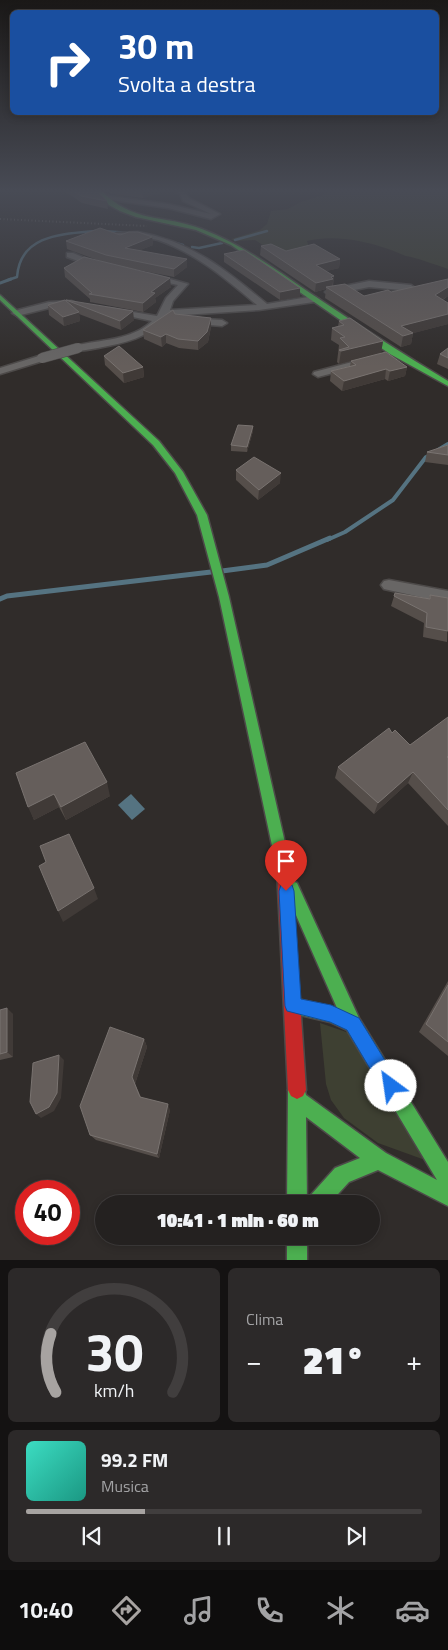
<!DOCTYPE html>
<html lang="it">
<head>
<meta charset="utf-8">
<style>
	:root { --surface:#242120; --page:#2c2929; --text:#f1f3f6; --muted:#a3a3a5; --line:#413e3e; --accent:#a7a3a1 }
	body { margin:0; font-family:"Titillium Web",sans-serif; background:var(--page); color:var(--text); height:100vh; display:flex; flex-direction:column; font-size:19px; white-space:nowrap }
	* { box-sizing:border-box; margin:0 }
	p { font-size:16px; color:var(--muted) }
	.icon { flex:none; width:28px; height:28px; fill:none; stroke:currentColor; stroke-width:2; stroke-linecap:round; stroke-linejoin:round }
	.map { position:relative; height:1260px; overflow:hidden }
	.details { display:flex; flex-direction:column; gap:8px; padding:8px; background:#141212; flex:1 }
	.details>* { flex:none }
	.hud { position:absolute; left:10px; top:10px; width:429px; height:105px; border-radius:8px; box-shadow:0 2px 8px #0003,0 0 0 1px var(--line); background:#1a4fa0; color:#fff; overflow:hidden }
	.speed { position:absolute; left:15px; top:1180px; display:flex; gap:10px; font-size:25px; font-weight:700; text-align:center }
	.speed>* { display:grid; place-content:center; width:65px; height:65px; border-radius:50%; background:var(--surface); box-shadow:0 2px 8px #0003,0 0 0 1px var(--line); line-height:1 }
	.speed .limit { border:8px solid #d22; background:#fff; color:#111 }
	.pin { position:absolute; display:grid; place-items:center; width:42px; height:42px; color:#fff; margin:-51px -21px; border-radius:50% 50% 50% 0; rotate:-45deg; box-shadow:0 0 5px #0007 }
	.pin .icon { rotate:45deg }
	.me { position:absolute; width:55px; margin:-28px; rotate:329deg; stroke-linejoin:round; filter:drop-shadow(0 0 4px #0008) }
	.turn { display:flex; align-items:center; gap:18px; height:105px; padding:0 25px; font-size:22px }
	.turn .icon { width:65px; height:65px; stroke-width:2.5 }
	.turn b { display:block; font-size:35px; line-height:42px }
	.big { font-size:38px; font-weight:800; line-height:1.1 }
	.details .tile { flex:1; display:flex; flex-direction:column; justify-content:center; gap:8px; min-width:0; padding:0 18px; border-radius:8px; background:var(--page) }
	.details .dial { align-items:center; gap:0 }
	.dial svg { height:130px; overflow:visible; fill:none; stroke:var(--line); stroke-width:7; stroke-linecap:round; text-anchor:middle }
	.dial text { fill:var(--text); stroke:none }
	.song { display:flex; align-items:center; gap:15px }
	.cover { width:60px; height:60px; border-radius:8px; background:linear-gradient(135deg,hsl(170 70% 55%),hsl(170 70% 35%)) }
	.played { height:5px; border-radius:2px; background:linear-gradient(90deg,var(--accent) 30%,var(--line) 30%) }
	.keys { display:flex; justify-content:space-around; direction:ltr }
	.heat { display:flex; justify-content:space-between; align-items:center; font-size:28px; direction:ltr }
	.details .tiles { flex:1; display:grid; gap:8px; grid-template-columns:1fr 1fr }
	.tile:last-child { grid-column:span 2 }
	.trip { position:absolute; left:95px; top:1195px; width:285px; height:50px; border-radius:25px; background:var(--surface); box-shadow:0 2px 8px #0003,0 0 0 1px var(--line); font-weight:800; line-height:50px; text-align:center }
	.dock { display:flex; height:80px; justify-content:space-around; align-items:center; background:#0e0d0d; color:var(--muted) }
	.dock .icon { width:35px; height:35px }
	.dock .current { color:var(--accent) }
	.dock b { font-size:22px; color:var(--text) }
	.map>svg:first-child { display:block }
</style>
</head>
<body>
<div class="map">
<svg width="448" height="1260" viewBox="0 0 448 1260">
	<rect width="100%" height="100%" fill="#302c2a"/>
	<path fill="#3e4032" d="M448 190V269C436 265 423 260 411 257 402 256 394 250 385 248 361 240 332 235 307 241L311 253 308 256 266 247 255 240 235 241 231 239 260 230 267 224 271 211 288 209 301 202 320 196 331 190Z
		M320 1023 352 1034 425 1160 378 1143 344 1118 331 1100 326 1084Z"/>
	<path fill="#557381" d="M131 794 145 809 132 820 118 805Z"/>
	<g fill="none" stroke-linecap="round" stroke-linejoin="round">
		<path stroke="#557381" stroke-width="2.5" d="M103 231 144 234 183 245
			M235 240 267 231
			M192 247 199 248 222 243
			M8 280 17 277C20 235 61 234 95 231"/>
		<path stroke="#557381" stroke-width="3" d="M0 283 11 279"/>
		<path stroke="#557381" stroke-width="4" d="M438 450 448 444
			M327 540 345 532 393 500 426 457 431 455"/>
		<path stroke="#557381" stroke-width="5" d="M222 571 267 565 330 538
			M0 599 7 596 211 572"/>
		<defs>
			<path id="street" d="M174 190 185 192 189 198 220 214 211 219 168 208 104 199 100 197 104 195 168 204 211 214 183 201 180 194Z
				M138 232C191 241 226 270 267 304L314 296 319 299 314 302 259 310 167 316C149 338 125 343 98 348 90 349 82 352 74 350L73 348 74 346C101 339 131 341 152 321L109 312V308L157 316 166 298 178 285 145 278 144 276 148 273 188 284 173 301 170 310 257 305C227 280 196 253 158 240 147 237 119 239 113 235L117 233Z
				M67 253H73L104 266 100 269 67 257Z
				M369 281 411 285 415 288 411 291 369 287 330 295 325 292 330 289Z
				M71 301 74 302V306L49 308 17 316 12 313 14 311 49 302Z
				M189 318 222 320 227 323 222 326 186 323 184 321Z
				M42 355 46 356 47 358 46 360 0 374V368Z
				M371 357 376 360 375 362 318 377 313 374 314 372Z
				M389 580 448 591V603L384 589 381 585 384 581Z"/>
			<path id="fast" d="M96 190H101C133 224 163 214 202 229 241 244 275 269 310 293 355 323 401 353 448 381V386L390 354 231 245 196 230 136 217 120 211 109 205Z
				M0 295 159 441 183 472 207 515 229 597 291 869 289 874 284 876 279 874 277 869 219 597 197 515 175 473 153 445 0 300Z
				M292 881 297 883 359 1018 448 1162V1206L378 1170 349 1182 329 1204H287L288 1090 291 1084 297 1081 303 1084 306 1095 386 1153 437 1180 347 1030 330 1022 287 1012 285 1006 287 1000 293 998 337 1008 284 888 287 883ZM306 1117 360 1158 335 1168 309 1197 307 1202Z
				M287 1236H307V1260H287Z"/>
			<path id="jam" d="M284 862 289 864 291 869 306 1090 303 1096 297 1099 291 1096 288 1090 277 869 279 864Z"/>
		</defs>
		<use href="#street" stroke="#4d4a49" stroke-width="3"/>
		<use href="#fast" stroke="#4d4a49" stroke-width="3"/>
		<use href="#jam" stroke="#4d4a49" stroke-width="3"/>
		<use href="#street" fill="#686665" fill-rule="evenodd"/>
		<use href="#fast" fill="#4caf50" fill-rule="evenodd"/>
		<use href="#jam" fill="#c62828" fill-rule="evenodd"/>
		<path stroke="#656260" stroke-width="2" stroke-dasharray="1 2.5" stroke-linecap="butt" d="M0 219 147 226"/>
		<defs>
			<path id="street-bridge" d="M42 358 78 348"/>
		</defs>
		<use href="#street-bridge" stroke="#4d4a49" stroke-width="11" stroke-linecap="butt"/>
		<use href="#street-bridge" stroke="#686665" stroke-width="10"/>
	</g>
	<path fill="#554e4a" d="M63 190H91L107 201 108 209 82 203Z
		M107 190H170L143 198 111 194Z
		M120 235 152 237 153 245 140 250 187 267 174 277 128 268 171 287 155 298 156 302 143 312 90 302V299L65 277 64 268 100 261 67 249 66 241Z
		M261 246 286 251 340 259 339 268 326 271 334 276 333 286 364 296 391 292 448 287V296L443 300 448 324 413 333 411 344 401 347 325 298 326 289 315 292 260 255Z
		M224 254 300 288V297L280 300 224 262Z
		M66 300 134 320 121 330 79 314 80 321 64 326 49 315 48 305 66 301Z
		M175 314 211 327 208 342 198 350 179 348 166 343 162 347 144 339 143 330Z
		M339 321 383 341 381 353 339 364 337 362 339 345 331 340 332 328 338 326Z
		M448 348V369L437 364 440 354Z
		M104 356 143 367 144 377 124 383 105 365Z
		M351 361 407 367 405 376 388 381 385 379 342 391 330 381 331 371 350 366Z
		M253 426V431L247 452 231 451V445Z
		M448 445V465L425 462 427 452Z
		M236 470 280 483 258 500 236 480Z
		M395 593 429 599 430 595 448 598 447 642 423 637 424 623 391 606Z
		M448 717V826L408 783 374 814 335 778 338 767 392 733 410 745Z
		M16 773 110 796 66 820 59 807 34 820Z
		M448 981V1056L419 1032Z
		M0 1010 13 1014V1057L0 1060Z
		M144 1039 147 1047 135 1084 141 1097 170 1110 159 1158 96 1140 90 1135Z"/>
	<path fill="#403a37" d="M146 190H170L143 198 142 191Z
		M152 237 153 245 126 256 125 248Z
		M187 259V267L174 277V269Z
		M340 259 339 268 316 274V265Z
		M334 276 332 287H326V289L315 292 316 283Z
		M170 278 171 287 155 298 156 302 143 312V303L151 292Z
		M448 287V296L432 306 435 295Z
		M300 288V297L280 300V292Z
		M133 311 134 320 121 330 120 321Z
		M79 312 80 321 64 326 63 317Z
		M448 314V324L403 336 401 326Z
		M211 318V327L208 342 198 350V341Z
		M413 333 411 344 401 347 403 336Z
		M166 334V343L162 347 161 337Z
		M383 341 381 353 339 364 341 351Z
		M143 367 144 377 124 383 123 373Z
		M407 367 405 376 388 381 390 371Z
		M386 369 385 379 342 391 344 381Z
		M253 426V431L247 452V447Z
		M281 473 280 483 258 500 259 490Z
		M413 772 408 783 374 814 378 803Z
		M107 782 110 796 66 820 61 807Z
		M54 794 59 807 34 820 28 807Z
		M94 888 98 899 63 922 58 911Z
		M7 1008 13 1014V1057L7 1052Z
		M144 1039 147 1047 135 1084 143 1103 132 1077Z
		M59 1055 64 1060 61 1098 54 1111 41 1118 36 1114Z
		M168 1104 170 1110 159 1158 157 1154Z"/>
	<path fill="#655e5b" stroke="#797370" d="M72 190H91L98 192 107 201 81 196Z
		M100 228 120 235 129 232H138L152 237 125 248 187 259 174 269 106 255 66 241Z
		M271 244 286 251 314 244 340 259 316 265 334 276 331 277 333 279 316 283 261 246Z
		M244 250 300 288 280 292 224 254Z
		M84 257 170 278 151 292 155 293 143 303 89 294 92 293 64 268Z
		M448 279V287L435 295 448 303V314L401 326 413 333 403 336 326 287 345 284 364 296 388 290 391 292Z
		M65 300 79 312 63 317 48 305Z
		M66 300 133 311 120 321Z
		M173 310 175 314 211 318 207 332 198 341 178 339 166 334 161 337 143 330Z
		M350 318 383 341 341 351 339 350 349 347 340 338 345 337 332 328 344 325 339 321Z
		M119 346 143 367 123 373 104 356Z
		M448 348V358L440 354Z
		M386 352 407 367 390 371 386 369 344 381 331 371 356 365 351 361Z
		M238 425 253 426 247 447 231 445Z
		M448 445V455L427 452Z
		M254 457 281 473 259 490 236 470Z
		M395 593 430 599V595L448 598V631L426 627 427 613 394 596Z
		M448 717V756L447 757 448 758V810L413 772 378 803 338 767 389 728 392 733 395 730 410 745Z
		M85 742 107 782 61 807 54 794 28 807 16 773Z
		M69 834 94 888 58 911 39 866 46 862 40 846Z
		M448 985V1042L426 1024Z
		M7 1008V1052L0 1054V1010Z
		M110 1027 144 1039 132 1077 140 1097 168 1104 157 1154 90 1135 80 1106Z
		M59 1055 57 1093 49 1107 36 1114 30 1102 33 1063Z"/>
	<linearGradient id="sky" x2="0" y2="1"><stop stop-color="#1a1817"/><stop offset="0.52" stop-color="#484b55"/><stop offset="1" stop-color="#484b55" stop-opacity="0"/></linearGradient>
	<rect width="448" height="367" fill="url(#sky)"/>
	<path fill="#1a73e8" stroke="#114b97" d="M286 883 292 885 294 891 301 999 331 1005 359 1018 397 1080 400 1086 397 1092 391 1095 384 1092 347 1030 330 1022 287 1011 285 1006 279 891 281 885Z"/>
</svg>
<div class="speed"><div class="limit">40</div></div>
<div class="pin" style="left:286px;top:891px;background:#d93025"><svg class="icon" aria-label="arrive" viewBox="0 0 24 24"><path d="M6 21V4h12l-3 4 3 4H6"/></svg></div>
<svg class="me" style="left:391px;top:1086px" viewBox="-20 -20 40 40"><circle r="19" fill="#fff"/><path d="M0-13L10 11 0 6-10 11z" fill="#1a73e8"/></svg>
<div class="trip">10:41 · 1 min · 60 m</div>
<div class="hud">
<div class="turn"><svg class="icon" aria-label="right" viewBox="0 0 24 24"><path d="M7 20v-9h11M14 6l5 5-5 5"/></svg><div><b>30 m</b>Svolta a destra</div></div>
</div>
</div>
<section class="details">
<div class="tiles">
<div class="tile dial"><svg viewBox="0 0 100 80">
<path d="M14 69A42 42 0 1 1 86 69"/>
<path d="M14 69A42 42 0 0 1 11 33" stroke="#a7a3a1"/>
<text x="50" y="56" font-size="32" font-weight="700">30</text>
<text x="50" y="72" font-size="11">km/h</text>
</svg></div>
<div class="tile"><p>Clima</p>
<div class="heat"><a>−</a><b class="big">21°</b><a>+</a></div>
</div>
<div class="tile">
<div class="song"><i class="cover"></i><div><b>99.2 FM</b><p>Musica</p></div></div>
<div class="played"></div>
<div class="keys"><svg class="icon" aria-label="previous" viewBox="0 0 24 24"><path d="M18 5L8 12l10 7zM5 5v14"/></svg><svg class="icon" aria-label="pause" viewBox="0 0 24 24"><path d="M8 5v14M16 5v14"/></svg><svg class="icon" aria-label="next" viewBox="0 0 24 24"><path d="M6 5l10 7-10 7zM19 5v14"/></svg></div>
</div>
</div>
</section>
<nav class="dock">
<b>10:40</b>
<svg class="icon current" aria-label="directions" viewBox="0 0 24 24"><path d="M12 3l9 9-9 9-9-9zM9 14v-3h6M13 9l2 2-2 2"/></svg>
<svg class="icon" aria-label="music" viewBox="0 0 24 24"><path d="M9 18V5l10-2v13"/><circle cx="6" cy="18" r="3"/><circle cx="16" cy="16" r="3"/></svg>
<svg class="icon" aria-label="phone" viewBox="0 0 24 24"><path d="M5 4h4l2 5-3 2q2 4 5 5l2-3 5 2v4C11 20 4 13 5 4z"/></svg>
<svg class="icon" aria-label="climate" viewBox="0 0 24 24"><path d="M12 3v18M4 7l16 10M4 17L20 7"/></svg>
<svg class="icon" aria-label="car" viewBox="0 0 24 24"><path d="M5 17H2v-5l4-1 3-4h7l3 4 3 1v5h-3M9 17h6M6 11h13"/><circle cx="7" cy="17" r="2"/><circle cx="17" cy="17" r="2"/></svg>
</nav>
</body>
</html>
